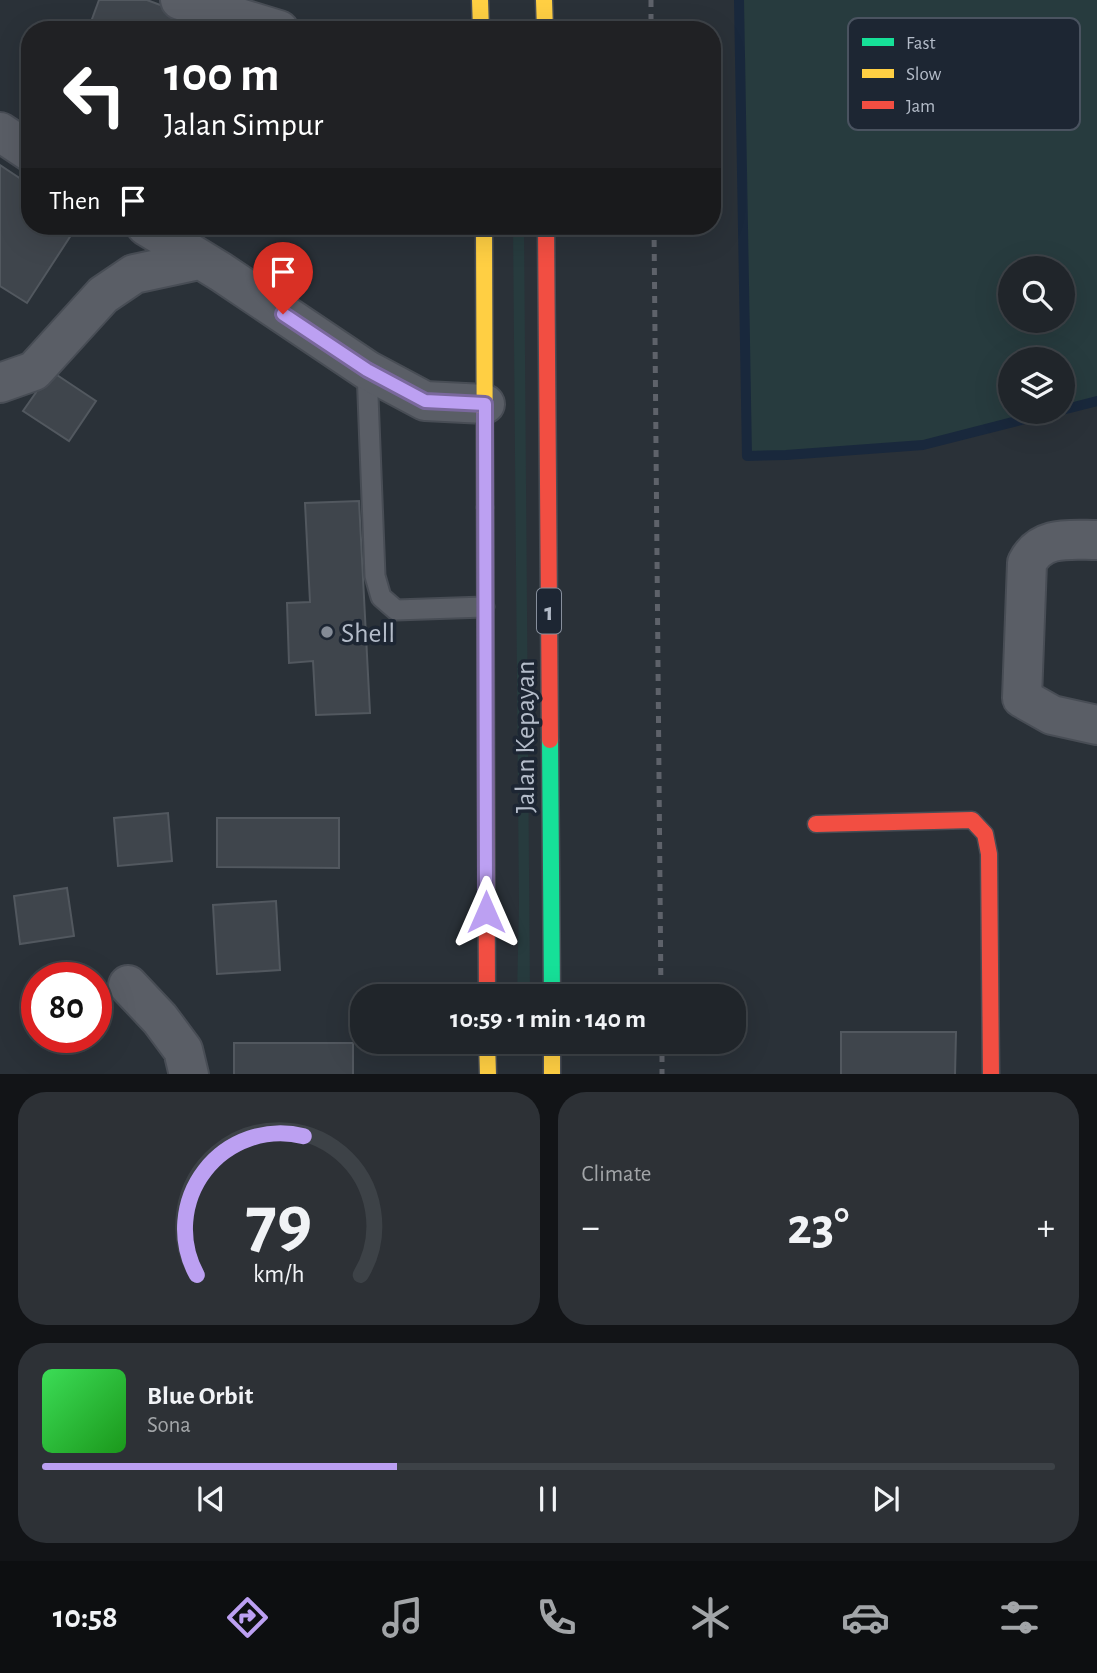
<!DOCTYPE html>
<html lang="en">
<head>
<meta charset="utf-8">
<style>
	:root { --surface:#20252a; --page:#2d3136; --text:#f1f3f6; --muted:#a2a5a8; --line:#3d4247; --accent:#bca0f2 }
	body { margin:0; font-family:"Alegreya Sans",sans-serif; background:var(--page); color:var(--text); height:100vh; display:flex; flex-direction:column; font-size:26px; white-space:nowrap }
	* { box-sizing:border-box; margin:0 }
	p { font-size:23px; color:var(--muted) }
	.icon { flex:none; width:38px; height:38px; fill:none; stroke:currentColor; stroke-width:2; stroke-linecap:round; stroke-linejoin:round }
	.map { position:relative; height:1074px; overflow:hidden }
	.drawer { display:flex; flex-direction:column; gap:18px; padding:18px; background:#121417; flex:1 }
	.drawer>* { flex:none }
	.guide { position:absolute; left:21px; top:21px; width:700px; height:214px; border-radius:28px; box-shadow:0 7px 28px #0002,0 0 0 2px var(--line); background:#202124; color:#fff; overflow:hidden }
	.fabs { position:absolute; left:998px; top:256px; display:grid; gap:14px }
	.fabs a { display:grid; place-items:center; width:77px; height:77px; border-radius:50%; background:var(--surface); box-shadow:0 7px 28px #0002,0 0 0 2px var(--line); font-size:35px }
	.speed { position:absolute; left:21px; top:962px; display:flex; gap:14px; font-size:35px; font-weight:700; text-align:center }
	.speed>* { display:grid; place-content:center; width:91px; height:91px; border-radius:50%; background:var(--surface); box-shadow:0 7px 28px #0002,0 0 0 2px var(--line); line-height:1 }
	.speed .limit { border:10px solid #d22; background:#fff; color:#111 }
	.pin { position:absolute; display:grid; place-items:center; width:60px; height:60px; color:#fff; margin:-72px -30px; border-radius:50% 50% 50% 0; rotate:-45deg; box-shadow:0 0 7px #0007 }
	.pin .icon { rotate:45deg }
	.me { position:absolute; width:77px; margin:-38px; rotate:0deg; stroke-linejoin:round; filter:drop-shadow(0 0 5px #0008) }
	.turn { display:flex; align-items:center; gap:24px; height:147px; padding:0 28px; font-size:32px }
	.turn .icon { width:91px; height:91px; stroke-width:2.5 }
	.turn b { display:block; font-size:49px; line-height:60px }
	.then { display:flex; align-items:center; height:66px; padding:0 28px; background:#0003; gap:14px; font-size:26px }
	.big { font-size:52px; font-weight:700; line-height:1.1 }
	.drawer .card { flex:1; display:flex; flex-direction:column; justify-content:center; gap:10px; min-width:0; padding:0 24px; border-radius:28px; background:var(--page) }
	.drawer .dial { align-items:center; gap:0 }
	.dial svg { height:182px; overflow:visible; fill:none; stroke:var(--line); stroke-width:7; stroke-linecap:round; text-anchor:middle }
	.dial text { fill:var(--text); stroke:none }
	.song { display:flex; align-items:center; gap:21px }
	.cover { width:84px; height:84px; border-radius:10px; background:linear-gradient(135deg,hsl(130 70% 55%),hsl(120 70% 35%)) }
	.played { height:7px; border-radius:4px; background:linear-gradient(90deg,var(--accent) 35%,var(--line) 35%) }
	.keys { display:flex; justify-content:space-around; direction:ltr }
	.heat { display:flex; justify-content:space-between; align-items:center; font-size:38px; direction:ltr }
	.drawer .tiles { flex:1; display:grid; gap:18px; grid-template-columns:1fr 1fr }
	.card:last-child { grid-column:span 2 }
	.trip { position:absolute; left:350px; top:984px; width:396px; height:70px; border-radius:28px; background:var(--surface); box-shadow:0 7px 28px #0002,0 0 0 2px var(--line); font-weight:700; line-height:70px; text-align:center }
	.menu { display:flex; height:112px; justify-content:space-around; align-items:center; background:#0d0f11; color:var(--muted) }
	.menu .icon { width:49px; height:49px }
	.menu .active { color:var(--accent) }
	.menu b { font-size:32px; color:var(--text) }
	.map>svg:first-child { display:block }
</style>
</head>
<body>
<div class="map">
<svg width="1097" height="1075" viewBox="0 0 1097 1075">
	<rect width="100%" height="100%" fill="#2a3138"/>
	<path fill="#273b3e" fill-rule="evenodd" d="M739 0H1097V401L1062 410V359H1010V411H1056L923 445 786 455 747 456ZM1010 268H1062V320H1010Z
		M513 226H524L530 996H517L519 905Z"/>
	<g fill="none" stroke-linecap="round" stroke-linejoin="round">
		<path stroke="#19283c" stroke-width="10" d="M739 0 747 456 786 455 923 445 1056 411
			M1062 410 1097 401"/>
	</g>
	<path fill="#3f454c" stroke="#52585f" stroke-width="2" d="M99 0H147L227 30H88Z
		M0 165 30 185V226H77L27 303 0 286Z
		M51 371 96 401 69 441 23 411Z
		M359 501 370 713 316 715 313 661 289 663 287 603 310 602 305 503Z
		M168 813 172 861 118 866 114 818Z
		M217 818H339V868L217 867Z
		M67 888 74 936 20 944 14 896Z
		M276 901 280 970 217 974 213 905Z
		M841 1032H956L955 1075H841Z
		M234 1043H353V1075H234Z"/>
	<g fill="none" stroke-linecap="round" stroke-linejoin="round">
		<defs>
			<path id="lane" d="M367 370 375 576 381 597 396 610 484 607"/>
			<path id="street" d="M180 0 279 30
				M0 132 30 152
				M146 226 221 272 367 370 425 401 485 404
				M0 383 34 371 103 295 134 274 199 260
				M1097 540C1070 540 1041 535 1027 563L1022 698 1052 715 1097 725
				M128 985 160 1019 183 1050 189 1075"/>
			<path id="fast" d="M550 740 552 996"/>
			<path id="slow" d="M480 0 481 30
				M544 0 545 30
				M484 226 485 507
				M487 1041 488 1075
				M552 1041V1075"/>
			<path id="jam" d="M546 226 550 740
				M485 507 487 996
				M816 824 972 820 985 834 989 854 991 1075"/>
		</defs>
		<use href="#lane" stroke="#484d55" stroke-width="23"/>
		<use href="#street" stroke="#484d55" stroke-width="42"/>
		<use href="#fast" stroke="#484d55" stroke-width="19"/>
		<use href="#slow" stroke="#484d55" stroke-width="19"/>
		<use href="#jam" stroke="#484d55" stroke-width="19"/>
		<use href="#lane" stroke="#5a5e66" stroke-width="19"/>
		<use href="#street" stroke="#5a5e66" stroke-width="38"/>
		<use href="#fast" stroke="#16e098" stroke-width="16"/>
		<use href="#slow" stroke="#ffcf43" stroke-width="16"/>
		<use href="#jam" stroke="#f24e42" stroke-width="16"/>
		<path stroke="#5e626a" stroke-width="5" stroke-dasharray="7 7" stroke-linecap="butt" d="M651 0V30
			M654 226 661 996
			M662 1041V1075"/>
	</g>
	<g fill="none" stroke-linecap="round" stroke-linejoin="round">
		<defs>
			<path id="route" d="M283 314 367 370 425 401 485 404 486 912"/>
		</defs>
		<use href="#route" stroke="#7a689d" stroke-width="18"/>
		<use href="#route" stroke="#bca0f2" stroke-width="12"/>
	</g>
	<circle fill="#848b96" stroke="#1d2633" stroke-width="2.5" cx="327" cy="632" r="7"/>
	<g text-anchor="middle" stroke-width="7" stroke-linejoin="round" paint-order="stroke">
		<rect fill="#1d2633" stroke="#878f9c" stroke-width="2" x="537" y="588.5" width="24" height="45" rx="5"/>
		<g font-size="26" font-weight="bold" fill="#b4bcc9">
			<text x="549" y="620">1</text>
		</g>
		<g font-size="28" fill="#b4bcc9" stroke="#1d2633" text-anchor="start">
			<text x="341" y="642">Shell</text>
		</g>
		<g font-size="28" fill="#b4bcc9" stroke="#1d2633">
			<text transform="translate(524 737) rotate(-90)" y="10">Jalan Kepayan</text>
		</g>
	</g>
	<rect x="848" y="18" width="232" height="112" rx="10" fill="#1d2633" stroke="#4a5360" stroke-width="2"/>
	<rect x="862" y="38" width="32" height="8" fill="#16e098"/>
	<rect x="862" y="69" width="32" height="9" fill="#ffcf43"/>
	<rect x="862" y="101" width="32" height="8" fill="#f24e42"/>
	<g font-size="19" fill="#b4bcc9">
		<text x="906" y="49">Fast</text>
		<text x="906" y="80">Slow</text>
		<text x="906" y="112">Jam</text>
	</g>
</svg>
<div class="fabs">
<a><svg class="icon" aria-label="search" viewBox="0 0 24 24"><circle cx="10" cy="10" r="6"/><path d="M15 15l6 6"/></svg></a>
<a><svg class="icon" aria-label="layers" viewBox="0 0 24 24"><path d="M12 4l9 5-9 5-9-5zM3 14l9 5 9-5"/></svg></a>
</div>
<div class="speed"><div class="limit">80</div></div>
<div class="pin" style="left:283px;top:314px;background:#d93025"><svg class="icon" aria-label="arrive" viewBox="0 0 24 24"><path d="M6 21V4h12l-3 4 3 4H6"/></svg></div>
<svg class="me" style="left:486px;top:912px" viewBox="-20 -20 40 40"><path d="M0-17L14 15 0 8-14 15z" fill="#bca0f2" stroke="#fff" stroke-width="4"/></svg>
<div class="trip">10:59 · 1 min · 140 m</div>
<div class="guide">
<div class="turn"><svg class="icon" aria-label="left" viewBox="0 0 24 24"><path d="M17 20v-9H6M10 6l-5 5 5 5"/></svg><div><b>100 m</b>Jalan Simpur</div></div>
<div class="then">Then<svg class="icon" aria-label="arrive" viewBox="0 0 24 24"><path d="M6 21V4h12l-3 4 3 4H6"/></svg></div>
</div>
</div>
<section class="drawer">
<div class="tiles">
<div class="card dial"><svg viewBox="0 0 100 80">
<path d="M14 69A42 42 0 1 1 86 69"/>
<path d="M14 69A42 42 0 0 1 61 8" stroke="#bca0f2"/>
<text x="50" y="56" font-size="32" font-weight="700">79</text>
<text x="50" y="72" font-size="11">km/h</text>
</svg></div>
<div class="card"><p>Climate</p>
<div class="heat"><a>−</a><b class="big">23°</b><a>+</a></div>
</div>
<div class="card">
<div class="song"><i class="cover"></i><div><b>Blue Orbit</b><p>Sona</p></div></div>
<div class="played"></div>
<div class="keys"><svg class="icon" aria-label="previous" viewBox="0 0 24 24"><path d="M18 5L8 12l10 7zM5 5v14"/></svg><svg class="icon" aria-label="pause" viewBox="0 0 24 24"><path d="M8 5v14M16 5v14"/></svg><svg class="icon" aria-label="next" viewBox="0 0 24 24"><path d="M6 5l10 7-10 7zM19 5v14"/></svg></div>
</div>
</div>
</section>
<nav class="menu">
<b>10:58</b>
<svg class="icon active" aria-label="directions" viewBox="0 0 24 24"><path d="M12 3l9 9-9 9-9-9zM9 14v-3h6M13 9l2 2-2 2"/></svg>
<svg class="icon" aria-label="music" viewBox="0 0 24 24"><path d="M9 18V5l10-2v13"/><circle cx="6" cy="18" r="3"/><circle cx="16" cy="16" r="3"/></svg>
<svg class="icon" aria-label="phone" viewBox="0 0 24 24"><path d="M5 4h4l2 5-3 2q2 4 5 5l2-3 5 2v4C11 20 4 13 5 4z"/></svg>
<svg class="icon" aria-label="climate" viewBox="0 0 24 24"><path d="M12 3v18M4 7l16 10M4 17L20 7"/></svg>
<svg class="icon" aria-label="car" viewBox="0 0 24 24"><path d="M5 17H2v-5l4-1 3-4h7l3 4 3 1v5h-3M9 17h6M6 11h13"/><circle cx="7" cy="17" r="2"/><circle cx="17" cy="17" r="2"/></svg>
<svg class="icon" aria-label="filters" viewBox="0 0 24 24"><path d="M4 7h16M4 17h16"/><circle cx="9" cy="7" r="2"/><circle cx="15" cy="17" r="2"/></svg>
</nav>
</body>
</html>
